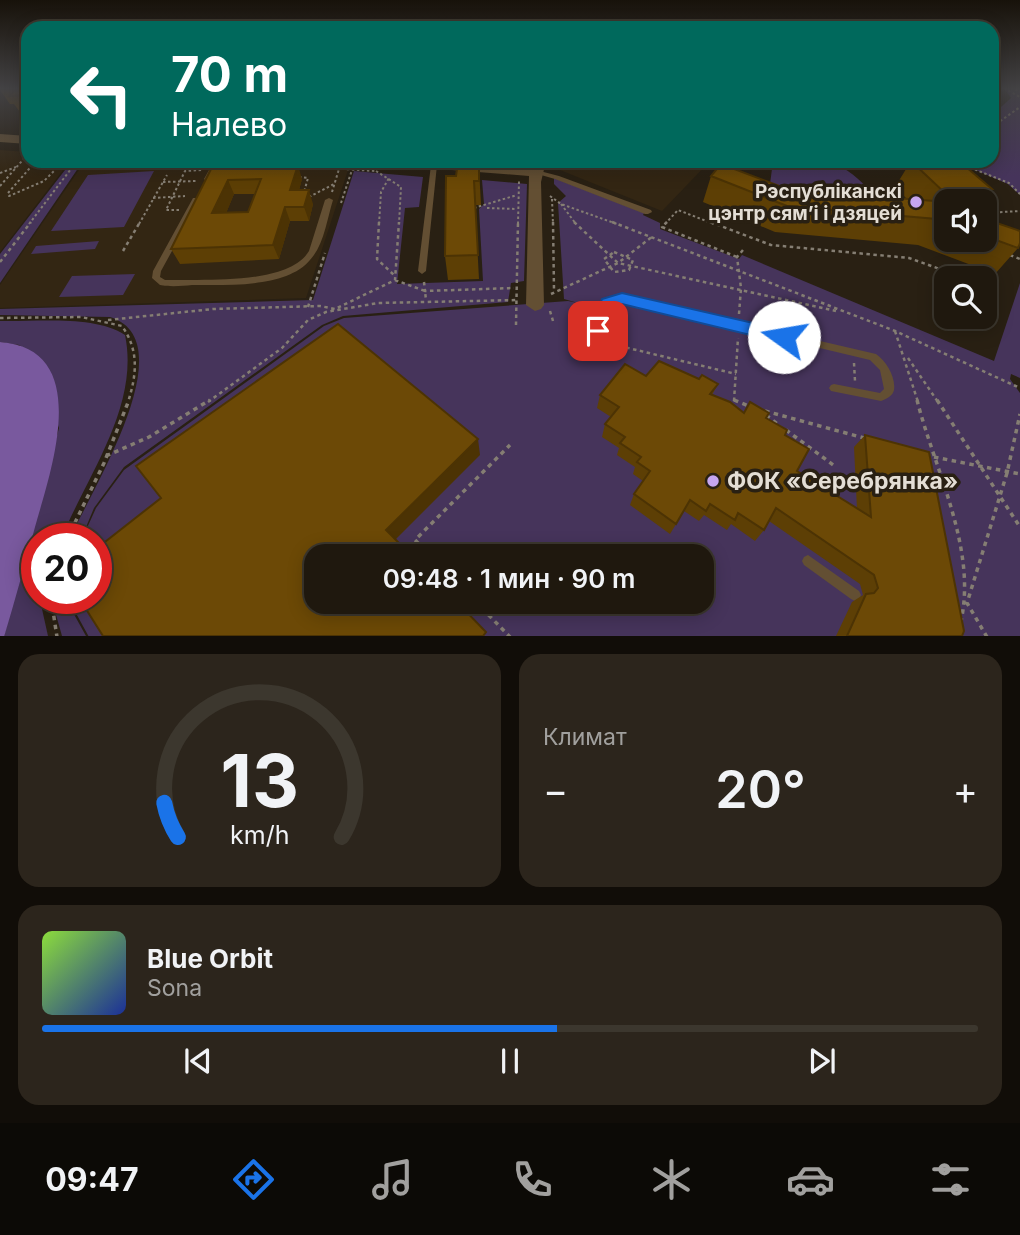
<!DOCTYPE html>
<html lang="ru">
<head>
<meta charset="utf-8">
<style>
	:root { --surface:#1f180e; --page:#2c251c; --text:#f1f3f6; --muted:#a1a09e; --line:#3c372e; --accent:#1a73e8 }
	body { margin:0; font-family:Inter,sans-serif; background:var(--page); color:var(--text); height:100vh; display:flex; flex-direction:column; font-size:26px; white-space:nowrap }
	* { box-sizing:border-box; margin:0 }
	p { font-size:23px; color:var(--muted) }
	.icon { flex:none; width:38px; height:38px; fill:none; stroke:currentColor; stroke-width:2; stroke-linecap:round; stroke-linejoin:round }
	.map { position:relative; height:636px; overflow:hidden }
	.side { display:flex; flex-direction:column; gap:18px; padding:18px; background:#110d08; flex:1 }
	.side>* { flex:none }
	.banner { position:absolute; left:21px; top:21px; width:978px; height:147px; border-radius:21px; box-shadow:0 4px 18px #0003,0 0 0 2px var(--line); background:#00695c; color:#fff; overflow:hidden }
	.fabs { position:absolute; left:934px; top:189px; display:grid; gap:14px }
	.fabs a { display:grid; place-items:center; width:63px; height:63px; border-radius:14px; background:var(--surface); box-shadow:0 4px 18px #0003,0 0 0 2px var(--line); font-size:35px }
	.speed { position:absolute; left:21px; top:523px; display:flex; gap:14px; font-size:35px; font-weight:700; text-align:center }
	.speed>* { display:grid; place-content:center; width:91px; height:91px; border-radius:50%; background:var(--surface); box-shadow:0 4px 18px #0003,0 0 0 2px var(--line); line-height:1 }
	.speed .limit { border:10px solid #d22; background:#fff; color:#111 }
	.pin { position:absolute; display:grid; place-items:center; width:60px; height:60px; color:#fff; margin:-30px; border-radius:14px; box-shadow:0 4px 10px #0006 }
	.me { position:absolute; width:77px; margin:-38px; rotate:283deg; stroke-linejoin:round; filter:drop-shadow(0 0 5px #0008) }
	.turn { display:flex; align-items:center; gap:24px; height:147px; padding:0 35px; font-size:32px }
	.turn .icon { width:91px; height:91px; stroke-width:2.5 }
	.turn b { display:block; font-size:49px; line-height:60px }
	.big { font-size:52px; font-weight:600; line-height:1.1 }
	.side .widget { flex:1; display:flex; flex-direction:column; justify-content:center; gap:10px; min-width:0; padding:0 24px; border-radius:21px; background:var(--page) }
	.side .dial { align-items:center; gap:0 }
	.dial svg { height:182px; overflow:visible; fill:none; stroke:var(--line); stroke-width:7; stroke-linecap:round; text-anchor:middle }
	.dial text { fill:var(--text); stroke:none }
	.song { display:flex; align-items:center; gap:21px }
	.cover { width:84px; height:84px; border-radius:10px; background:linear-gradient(135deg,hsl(90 70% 55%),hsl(230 70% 35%)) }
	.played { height:7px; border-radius:4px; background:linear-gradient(90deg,var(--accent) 55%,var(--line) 55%) }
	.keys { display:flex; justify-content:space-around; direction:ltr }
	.heat { display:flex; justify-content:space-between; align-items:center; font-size:38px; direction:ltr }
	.side .tiles { flex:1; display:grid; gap:18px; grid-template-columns:1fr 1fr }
	.widget:last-child { grid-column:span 2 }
	.trip { position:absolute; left:304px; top:544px; width:410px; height:70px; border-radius:21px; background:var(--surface); box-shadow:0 4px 18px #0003,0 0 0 2px var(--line); font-weight:600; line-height:70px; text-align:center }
	.tabs { display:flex; height:112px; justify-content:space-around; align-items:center; background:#0c0a06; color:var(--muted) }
	.tabs .icon { width:49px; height:49px }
	.tabs .selected { color:var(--accent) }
	.tabs b { font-size:32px; color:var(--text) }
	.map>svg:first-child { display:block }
</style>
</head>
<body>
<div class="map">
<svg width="1020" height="637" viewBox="0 0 1020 637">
	<rect width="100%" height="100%" fill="#292013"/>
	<path fill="#332613" d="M0 150 28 152V161H70L0 252Z
		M85 161H175L348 170 306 298 0 308V285Z
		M559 161H710L662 211 560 170Z"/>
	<path fill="#46345b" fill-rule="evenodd" d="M1004 88H1020V195L1008 184 955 161H992V115L1011 98Z
		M72 161H83L0 283V254Z
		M773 161C833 161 836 155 879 199L769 192Z
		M154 171 124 227 51 231 88 175Z
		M354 171 423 177 419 207 405 208 397 284 483 281 479 209 484 204 482 180 527 184 524 281 511 283 508 302 343 316 322 325 124 467 94 508 81 539H70C89 493 187 341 110 317L0 315V309L313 300Z
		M554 178 644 213 643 215 660 223V229L739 259 742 255 994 361 1020 283V378L1011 374 1010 379 1020 393V636L89 637 72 606V599L96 598V539H82L96 508 124 470 324 326 344 318 568 301 578 303 564 299 558 203 566 196 554 184ZM317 556H702V602H317Z
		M99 241 95 249 31 254 36 246Z
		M135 274 123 295 59 297 72 276Z
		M0 321C36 322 95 315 125 335 140 406 87 476 61 539H37V598L43 599 42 609 48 636H4L59 428 33 354 19 345 0 342Z
		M56 599H70V607L86 636H62L55 611Z"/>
	<path fill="#79599e" d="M0 342C95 349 50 473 35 527 25 564 15 600 4 637L0 636Z"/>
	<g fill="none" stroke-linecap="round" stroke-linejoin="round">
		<path stroke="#857e73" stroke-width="2" stroke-dasharray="2.5 2.5" stroke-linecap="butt" d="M1004 88 1020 97
			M1010 88 1020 91
			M992 127 1020 107
			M36 161 8 193 9 196 44 181 54 171 52 164 44 161
			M228 162 291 166
			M961 164 1009 183 1020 194
			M297 166 375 171
			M334 169 338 161
			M376 171 401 187 399 224
			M0 173 16 167
			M299 177 308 178 304 192
			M163 182 197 181
			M0 186 28 154
			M332 192 339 169
			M550 196 561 204 617 224
			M309 197 334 184
			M153 198 185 196
			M552 199 553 224
			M341 203 352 170
			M561 204 576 224
			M474 208 517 195
			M487 208 517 209
			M179 210H166L185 171 202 170
			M985 213 1020 211
			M29 224 77 161
			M139 224 167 175
			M379 224 381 192 389 178
			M518 224 519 181
			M665 224 678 210 714 224"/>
		<path stroke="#857e73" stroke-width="2.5" stroke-dasharray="3.5 3.5" stroke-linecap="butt" d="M379 222 377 259 395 276
			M553 222 554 290
			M574 222 618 263 836 311
			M612 222 895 331 1020 388
			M667 222 662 227 737 257
			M710 222 771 245 909 258 965 278
			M123 251 140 222
			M614 252 633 260 629 270 614 272 604 259Z
			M1010 255 1020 259
			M0 262 31 222
			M395 280 425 291 426 300
			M424 282 425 291 514 288
			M985 286 993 289
			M551 294 618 263 653 236
			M308 307 325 253
			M550 311 553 321
			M739 314 741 288 737 257 743 250
			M0 318 81 317 122 326C139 350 137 374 128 402
			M108 320 213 309 320 306 335 309 395 280 399 222
			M516 325 518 222
			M895 331 918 402
			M599 341 736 374
			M908 358 938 402
			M854 363 855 381
			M734 400 739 402
			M734 401 738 338
			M208 402 282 348 308 320 326 312 378 303 518 300"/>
		<path stroke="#857e73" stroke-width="3.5" stroke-dasharray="4.5 4.5" stroke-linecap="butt" d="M734 400 749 406
			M917 400C935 471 977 548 961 621
			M937 400 1020 527
			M765 411 864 438
			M766 415 780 426
			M786 430 836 467
			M106 456 149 437 210 400
			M934 457 1020 474
			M67 539 104 463 129 400
			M431 556 415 540 510 445
			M51 598 57 637
			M476 602 510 637
			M987 637 967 603 1007 473 1020 414"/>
		<path fill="#634f33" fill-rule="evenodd" d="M214 161H220L209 180H205L204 179Z
			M434 163 437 165 426 271 422 274 418 271 431 165Z
			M536 170 559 176 651 210 652 212 648 214H645L555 179 534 173 533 172Z
			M193 198H196L200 200 161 271 160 277 165 280C201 279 288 286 309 251L325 200 329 198 333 200C327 219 324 245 310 260 287 288 226 285 192 285 182 286 170 287 160 285L152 278 153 271Z
			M622 295 876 354C886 361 896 377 894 390 893 396 886 399 881 401L831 391 829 388 831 385 834 384 880 393 884 389 880 370 870 360 622 301 611 305 601 333H595L594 331 604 301Z
			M808 555 859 591 861 595 859 599 855 601 851 599 804 565 802 561 804 557Z"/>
		<path fill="#634f33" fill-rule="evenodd" d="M0 134 28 136V144L0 142Z
			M380 161H441L531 168 532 161H546L541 182 544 305 541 309 535 311 526 305 529 176 387 165Z"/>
	</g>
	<path fill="#5d3f05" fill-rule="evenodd" d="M0 88H28V120H26L14 104H10L0 90Z
		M911 161 992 189 983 201H947V240H985V219L1018 248 995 274 918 245 775 232 703 202 711 176 790 190 907 199 895 187Z
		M479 168 481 205H475L479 279 448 280 445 256 456 176Z
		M211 169 302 179 299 190 313 204 309 221H290L279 259 180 264 171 249ZM234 194H255L248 212 226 213Z
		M646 376 699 379 718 384 712 395 744 413 766 418 785 435 797 471 857 509 854 447 865 435 962 636H836L852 602 863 595 860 584 769 521 764 530 755 541 731 524 727 530 704 515 699 521 684 511 670 534 630 505 634 494 643 481 633 474 635 467 617 455 619 448 602 437 605 424 611 417 597 408 600 395Z"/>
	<path fill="#4c3304" d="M992 88H1004L992 98Z
		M298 165 302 179 295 204 290 190Z
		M228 180 234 194 220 228 212 213Z
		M309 190 313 204 309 221 304 207Z
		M285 207 290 221 279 259 273 245Z
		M478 439 480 455 392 543 386 530Z"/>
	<path fill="#6c4906" stroke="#4c3304" stroke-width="2" fill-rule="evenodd" d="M17 88H28V95L9 96Z
		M911 161H959L992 189 946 194Z
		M721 164 790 190 935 201 947 205V223L937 219 787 206 711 176Z
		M298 165 290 190H309L304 207H285L273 245 171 249 211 169ZM261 179 248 212 212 213 228 180Z
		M479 168V181H474L478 255 445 256 446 176H456L457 169Z
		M985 219 1020 231V243L1018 248 985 236Z
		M338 324 478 439 386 530 412 556H317V602H457L486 632 483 636H103L79 598H96V549L161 498 136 466Z
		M659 361 699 379 702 375 718 384 710 394 730 402 744 413 750 402 769 413 766 418 787 430 785 435 809 449 797 471 871 517 865 435 929 452 964 631 962 636H847L866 594 874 593 878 588 874 575 776 508 764 530 738 513 735 520 710 504 706 511 690 500 676 524 634 494 650 471 637 462 641 457 620 443 625 437 605 424 619 407 600 395 625 364 646 376Z"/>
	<linearGradient id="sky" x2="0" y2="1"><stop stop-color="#17120a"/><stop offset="0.5" stop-color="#434244"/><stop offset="1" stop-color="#434244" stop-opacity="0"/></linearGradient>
	<rect width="1020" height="177" fill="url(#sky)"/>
	<path fill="#1a73e8" stroke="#114b97" stroke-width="2" d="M622 293 784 330 793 337 784 343 622 304 614 307 603 336H592L590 331 602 299Z"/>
	<g fill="#c6a6f0" stroke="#292013" stroke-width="2.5">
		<circle cx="916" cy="202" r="7"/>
		<circle cx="713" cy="481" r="7"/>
	</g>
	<g text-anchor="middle" stroke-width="7" stroke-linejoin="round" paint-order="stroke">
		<g font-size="19" font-weight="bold" fill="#e4ded5" stroke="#292013" text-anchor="end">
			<text x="902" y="198">Рэспубліканскі<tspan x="902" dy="22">цэнтр сямʼі і дзяцей</tspan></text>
		</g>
		<g font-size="23" font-weight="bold" fill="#e4ded5" stroke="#292013" text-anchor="start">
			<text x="727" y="489">ФОК «Серебрянка»</text>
		</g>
	</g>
</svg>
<div class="fabs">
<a><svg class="icon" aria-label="sound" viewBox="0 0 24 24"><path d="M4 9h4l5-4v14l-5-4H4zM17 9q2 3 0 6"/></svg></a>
<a><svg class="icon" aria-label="search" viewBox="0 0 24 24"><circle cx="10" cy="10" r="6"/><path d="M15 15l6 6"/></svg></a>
</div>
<div class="speed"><div class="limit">20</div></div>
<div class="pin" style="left:598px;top:331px;background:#d93025"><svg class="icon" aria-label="arrive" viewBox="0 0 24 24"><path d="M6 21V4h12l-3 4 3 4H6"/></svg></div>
<svg class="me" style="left:784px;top:337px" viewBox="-20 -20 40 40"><circle r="19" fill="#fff"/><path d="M0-13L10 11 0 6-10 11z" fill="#1a73e8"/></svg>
<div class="trip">09:48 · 1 мин · 90 m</div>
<div class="banner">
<div class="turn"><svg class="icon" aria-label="left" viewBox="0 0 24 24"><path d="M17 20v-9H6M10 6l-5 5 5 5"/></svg><div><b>70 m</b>Налево</div></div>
</div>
</div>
<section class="side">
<div class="tiles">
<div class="widget dial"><svg viewBox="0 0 100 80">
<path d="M14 69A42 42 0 1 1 86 69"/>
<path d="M14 69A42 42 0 0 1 8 54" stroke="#1a73e8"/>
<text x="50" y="56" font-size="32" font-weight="700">13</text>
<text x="50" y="72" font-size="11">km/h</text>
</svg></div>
<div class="widget"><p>Климат</p>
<div class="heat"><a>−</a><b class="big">20°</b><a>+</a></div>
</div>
<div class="widget">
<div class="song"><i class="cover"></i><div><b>Blue Orbit</b><p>Sona</p></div></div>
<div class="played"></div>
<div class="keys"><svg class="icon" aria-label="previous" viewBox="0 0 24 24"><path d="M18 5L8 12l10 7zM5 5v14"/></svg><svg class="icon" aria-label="pause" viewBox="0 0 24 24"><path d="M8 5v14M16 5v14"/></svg><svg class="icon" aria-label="next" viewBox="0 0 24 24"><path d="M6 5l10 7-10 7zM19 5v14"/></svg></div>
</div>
</div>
</section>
<nav class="tabs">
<b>09:47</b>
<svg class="icon selected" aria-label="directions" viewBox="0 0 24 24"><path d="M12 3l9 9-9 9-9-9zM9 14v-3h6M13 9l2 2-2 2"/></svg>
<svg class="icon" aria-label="music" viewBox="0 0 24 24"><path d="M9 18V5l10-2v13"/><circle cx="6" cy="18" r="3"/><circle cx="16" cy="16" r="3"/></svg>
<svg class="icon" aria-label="phone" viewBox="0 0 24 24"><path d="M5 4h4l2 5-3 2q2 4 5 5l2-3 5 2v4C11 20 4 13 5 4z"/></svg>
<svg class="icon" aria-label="climate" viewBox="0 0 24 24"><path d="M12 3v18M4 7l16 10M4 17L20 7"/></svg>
<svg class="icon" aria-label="car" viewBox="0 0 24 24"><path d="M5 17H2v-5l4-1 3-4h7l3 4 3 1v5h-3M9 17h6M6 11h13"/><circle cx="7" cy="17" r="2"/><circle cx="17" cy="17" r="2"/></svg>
<svg class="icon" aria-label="filters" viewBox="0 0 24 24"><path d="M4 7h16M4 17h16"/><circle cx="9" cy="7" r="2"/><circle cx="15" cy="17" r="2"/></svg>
</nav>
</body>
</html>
